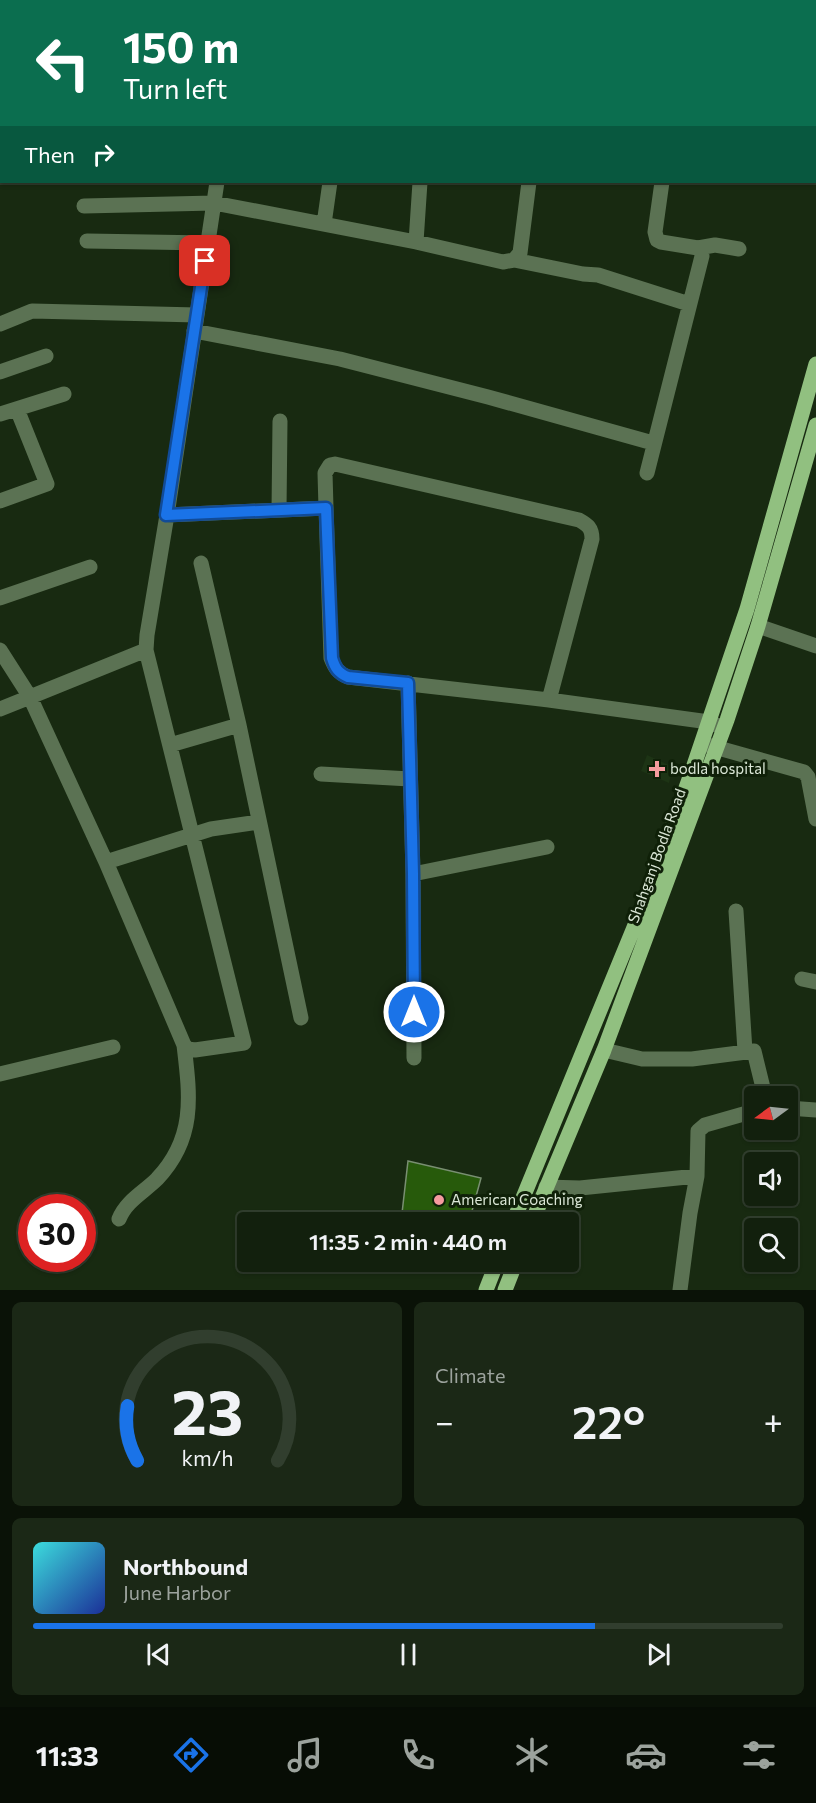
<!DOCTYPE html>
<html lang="en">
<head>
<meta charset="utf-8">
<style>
	:root { --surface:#12200d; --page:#1b2816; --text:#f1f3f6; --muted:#9ca39d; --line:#313e2e; --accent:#1a73e8 }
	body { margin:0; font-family:Commissioner,sans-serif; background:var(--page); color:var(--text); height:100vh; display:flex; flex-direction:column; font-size:22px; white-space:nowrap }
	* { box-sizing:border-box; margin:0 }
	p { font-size:20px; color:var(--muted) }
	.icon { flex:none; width:33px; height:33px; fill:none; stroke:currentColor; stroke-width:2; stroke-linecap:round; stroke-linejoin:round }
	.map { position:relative; height:1290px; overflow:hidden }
	.details { display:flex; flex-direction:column; gap:12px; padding:12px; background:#0a1207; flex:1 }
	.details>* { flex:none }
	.banner { position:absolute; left:0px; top:0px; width:816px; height:183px; box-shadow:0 2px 4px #0004,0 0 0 2px var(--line); background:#0b6e4f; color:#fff; overflow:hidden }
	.needle { width:39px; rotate:255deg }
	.controls { position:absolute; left:744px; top:1086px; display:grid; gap:12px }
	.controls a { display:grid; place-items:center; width:54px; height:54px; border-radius:6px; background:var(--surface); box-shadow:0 2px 4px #0004,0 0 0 2px var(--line); font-size:30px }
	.speed { position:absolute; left:18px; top:1194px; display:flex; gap:12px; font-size:30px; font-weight:700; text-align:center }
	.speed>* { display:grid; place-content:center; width:78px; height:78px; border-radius:50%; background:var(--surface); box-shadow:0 2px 4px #0004,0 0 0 2px var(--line); line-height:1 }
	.speed .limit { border:9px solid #d22; background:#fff; color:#111 }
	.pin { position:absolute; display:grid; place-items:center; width:51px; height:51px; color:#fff; margin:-26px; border-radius:12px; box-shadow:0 3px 9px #0006 }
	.me { position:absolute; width:66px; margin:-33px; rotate:0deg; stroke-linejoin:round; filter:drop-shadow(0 0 4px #0008) }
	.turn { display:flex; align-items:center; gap:21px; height:126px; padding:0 24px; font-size:27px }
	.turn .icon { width:78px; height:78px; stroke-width:2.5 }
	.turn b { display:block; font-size:42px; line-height:51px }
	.then { display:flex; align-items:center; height:57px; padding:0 24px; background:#0003; gap:12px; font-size:22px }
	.big { font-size:45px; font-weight:600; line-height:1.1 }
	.details .tile { flex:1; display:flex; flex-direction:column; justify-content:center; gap:9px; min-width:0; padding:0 21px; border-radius:9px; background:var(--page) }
	.details .dial { align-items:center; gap:0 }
	.dial svg { height:156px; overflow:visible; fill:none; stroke:var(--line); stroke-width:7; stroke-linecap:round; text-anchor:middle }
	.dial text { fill:var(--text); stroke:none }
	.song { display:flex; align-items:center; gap:18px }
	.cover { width:72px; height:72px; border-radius:9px; background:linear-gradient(135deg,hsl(180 70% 55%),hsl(230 70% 35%)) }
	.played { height:6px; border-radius:3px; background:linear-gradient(90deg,var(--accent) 75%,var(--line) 75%) }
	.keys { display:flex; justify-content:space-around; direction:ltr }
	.heat { display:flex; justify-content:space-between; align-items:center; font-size:33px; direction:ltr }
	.details .tiles { flex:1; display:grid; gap:12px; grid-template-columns:1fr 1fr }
	.tile:last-child { grid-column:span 2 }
	.trip { position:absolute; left:237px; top:1212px; width:342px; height:60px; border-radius:6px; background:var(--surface); box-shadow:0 2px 4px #0004,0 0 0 2px var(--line); font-weight:600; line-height:60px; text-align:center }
	.dock { display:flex; height:96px; justify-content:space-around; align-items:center; background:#070d05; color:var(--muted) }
	.dock .icon { width:42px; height:42px }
	.dock .selected { color:var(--accent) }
	.dock b { font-size:27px; color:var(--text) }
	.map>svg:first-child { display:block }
</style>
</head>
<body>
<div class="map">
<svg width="816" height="1290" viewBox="0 0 816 1290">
	<rect width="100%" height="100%" fill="#182a11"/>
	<path fill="#1d3415" d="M647 755 673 767 669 783 641 771Z"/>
	<path fill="#275a0b" stroke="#798f72" stroke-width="1.5" d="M408 1161 481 1178 469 1222H401Z"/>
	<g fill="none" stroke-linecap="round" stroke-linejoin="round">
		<path stroke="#5b7253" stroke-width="15" d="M627 0 640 2
			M7 2 12 0
			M272 2 273 0
			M369 2V0
			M683 2 684 0
			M0 46 2 45
			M814 84H816
			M0 110H2
			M84 206 214 203 416 242 503 262 514 260 583 274 598 275 689 304
			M324 224 330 182
			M87 241 208 243
			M416 242 420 182
			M698 248 715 245 739 249
			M514 260 520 253 529 182
			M0 324 32 311 197 315
			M194 331 340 359 488 397 653 443
			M0 372 46 356
			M0 414 64 394
			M647 473 702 256 701 251 698 248 661 242 657 240 655 232 662 182
			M0 501 47 484 17 409
			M326 508 325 473 330 465 335 464 579 520C588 525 592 528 592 539L549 700
			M279 510 280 421
			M167 515 217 182
			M201 563 239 725 301 1018
			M0 598 90 567
			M758 626 816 646
			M0 650 30 697 146 650
			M408 683 413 874 547 847
			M0 709 30 697 106 862 184 1045 188 1049 195 1050 244 1043 146 650 147 635 167 515 326 508 331 658C335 668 338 673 348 677L549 700 709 722 721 727
			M704 744 804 772 808 777 816 819
			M170 745 239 725
			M321 774 410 779
			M106 862 211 829 259 822
			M413 874 414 1058
			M736 911 745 1051
			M802 979 816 982
			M604 1050 642 1059H692L754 1051 765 1096
			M0 1074 113 1047
			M788 1108 816 1110
			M546 1187 580 1188 697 1176
			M119 1219C126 1201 144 1192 157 1179 196 1138 190 1096 184 1045
			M680 1290 690 1213 697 1176 698 1131 705 1125 754 1111"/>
		<path stroke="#91c080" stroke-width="15" d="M513 1222 651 886 692 771 747 609 816 364
			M532 1222 604 1050 727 720 758 626 816 425
			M486 1290 497 1262
			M505 1290 516 1262"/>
	</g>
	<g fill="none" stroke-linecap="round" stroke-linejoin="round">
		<defs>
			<path id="route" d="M205 261 166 515 326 508 332 658C335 668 338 673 348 677L408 683 413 874 414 1012"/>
		</defs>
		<use href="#route" stroke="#114b97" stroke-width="15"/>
		<use href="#route" stroke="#1a73e8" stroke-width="10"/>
	</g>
	<g fill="#f59b9e" stroke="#0f2008" stroke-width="2">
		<path d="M654 760h6v6h6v6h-6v6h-6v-6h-6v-6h6z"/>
		<circle cx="439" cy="1200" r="6"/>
	</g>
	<g text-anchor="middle" stroke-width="6" stroke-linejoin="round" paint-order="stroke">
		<g font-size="15" fill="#dbe7d7" stroke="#0f2008" text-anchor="start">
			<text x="670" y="774">bodla hospital</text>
			<text x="451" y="1205">American Coaching</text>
		</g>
		<g font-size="15" fill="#dbe7d7" stroke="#0f2008">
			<text transform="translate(657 856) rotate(-70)" y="5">Shahganj Bodla Road</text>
		</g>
	</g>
</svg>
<div class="controls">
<a><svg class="needle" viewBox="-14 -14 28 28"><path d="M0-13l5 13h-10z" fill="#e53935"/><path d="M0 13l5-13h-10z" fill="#9ca39d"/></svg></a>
<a><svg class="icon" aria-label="sound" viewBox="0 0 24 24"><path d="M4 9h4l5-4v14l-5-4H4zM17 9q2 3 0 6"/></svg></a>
<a><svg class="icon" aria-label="search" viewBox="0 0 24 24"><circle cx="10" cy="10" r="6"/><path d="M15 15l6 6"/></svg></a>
</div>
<div class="speed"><div class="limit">30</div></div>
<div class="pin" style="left:205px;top:261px;background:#d93025"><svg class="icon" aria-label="arrive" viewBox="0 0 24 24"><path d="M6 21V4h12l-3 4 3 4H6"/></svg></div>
<svg class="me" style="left:414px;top:1012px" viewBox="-20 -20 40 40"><circle r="17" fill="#1a73e8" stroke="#fff" stroke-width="3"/><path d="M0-11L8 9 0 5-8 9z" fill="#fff"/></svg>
<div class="trip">11:35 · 2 min · 440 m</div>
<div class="banner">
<div class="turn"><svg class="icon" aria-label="left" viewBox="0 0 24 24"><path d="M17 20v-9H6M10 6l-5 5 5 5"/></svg><div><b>150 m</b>Turn left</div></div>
<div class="then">Then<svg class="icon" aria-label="right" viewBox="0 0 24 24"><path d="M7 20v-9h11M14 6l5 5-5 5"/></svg></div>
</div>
</div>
<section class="details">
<div class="tiles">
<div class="tile dial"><svg viewBox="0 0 100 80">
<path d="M14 69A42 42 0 1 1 86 69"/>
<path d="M14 69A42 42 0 0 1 9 41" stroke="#1a73e8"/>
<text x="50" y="56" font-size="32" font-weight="700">23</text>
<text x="50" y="72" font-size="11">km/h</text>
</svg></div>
<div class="tile"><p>Climate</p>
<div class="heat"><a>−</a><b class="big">22°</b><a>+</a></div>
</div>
<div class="tile">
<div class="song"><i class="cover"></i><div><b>Northbound</b><p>June Harbor</p></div></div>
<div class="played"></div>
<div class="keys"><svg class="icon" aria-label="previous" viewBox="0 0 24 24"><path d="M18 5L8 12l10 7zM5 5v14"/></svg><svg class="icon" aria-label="pause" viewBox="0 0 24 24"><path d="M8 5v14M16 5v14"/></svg><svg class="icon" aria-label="next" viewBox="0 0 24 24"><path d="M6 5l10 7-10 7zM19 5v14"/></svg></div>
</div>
</div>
</section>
<nav class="dock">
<b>11:33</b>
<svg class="icon selected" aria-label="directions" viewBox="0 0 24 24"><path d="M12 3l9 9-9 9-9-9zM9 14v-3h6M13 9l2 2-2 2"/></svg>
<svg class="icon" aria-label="music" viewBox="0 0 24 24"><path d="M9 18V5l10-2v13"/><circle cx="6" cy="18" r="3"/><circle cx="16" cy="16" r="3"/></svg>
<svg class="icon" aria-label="phone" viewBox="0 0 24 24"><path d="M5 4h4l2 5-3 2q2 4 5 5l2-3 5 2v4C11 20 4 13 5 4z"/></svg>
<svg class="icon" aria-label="climate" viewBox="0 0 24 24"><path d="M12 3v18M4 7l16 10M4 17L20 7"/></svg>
<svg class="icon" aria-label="car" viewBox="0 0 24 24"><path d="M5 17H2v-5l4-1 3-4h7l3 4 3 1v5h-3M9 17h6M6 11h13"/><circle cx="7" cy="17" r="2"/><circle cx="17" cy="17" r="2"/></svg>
<svg class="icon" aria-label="filters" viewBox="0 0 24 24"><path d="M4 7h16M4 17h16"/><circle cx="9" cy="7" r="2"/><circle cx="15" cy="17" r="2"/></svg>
</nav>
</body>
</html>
